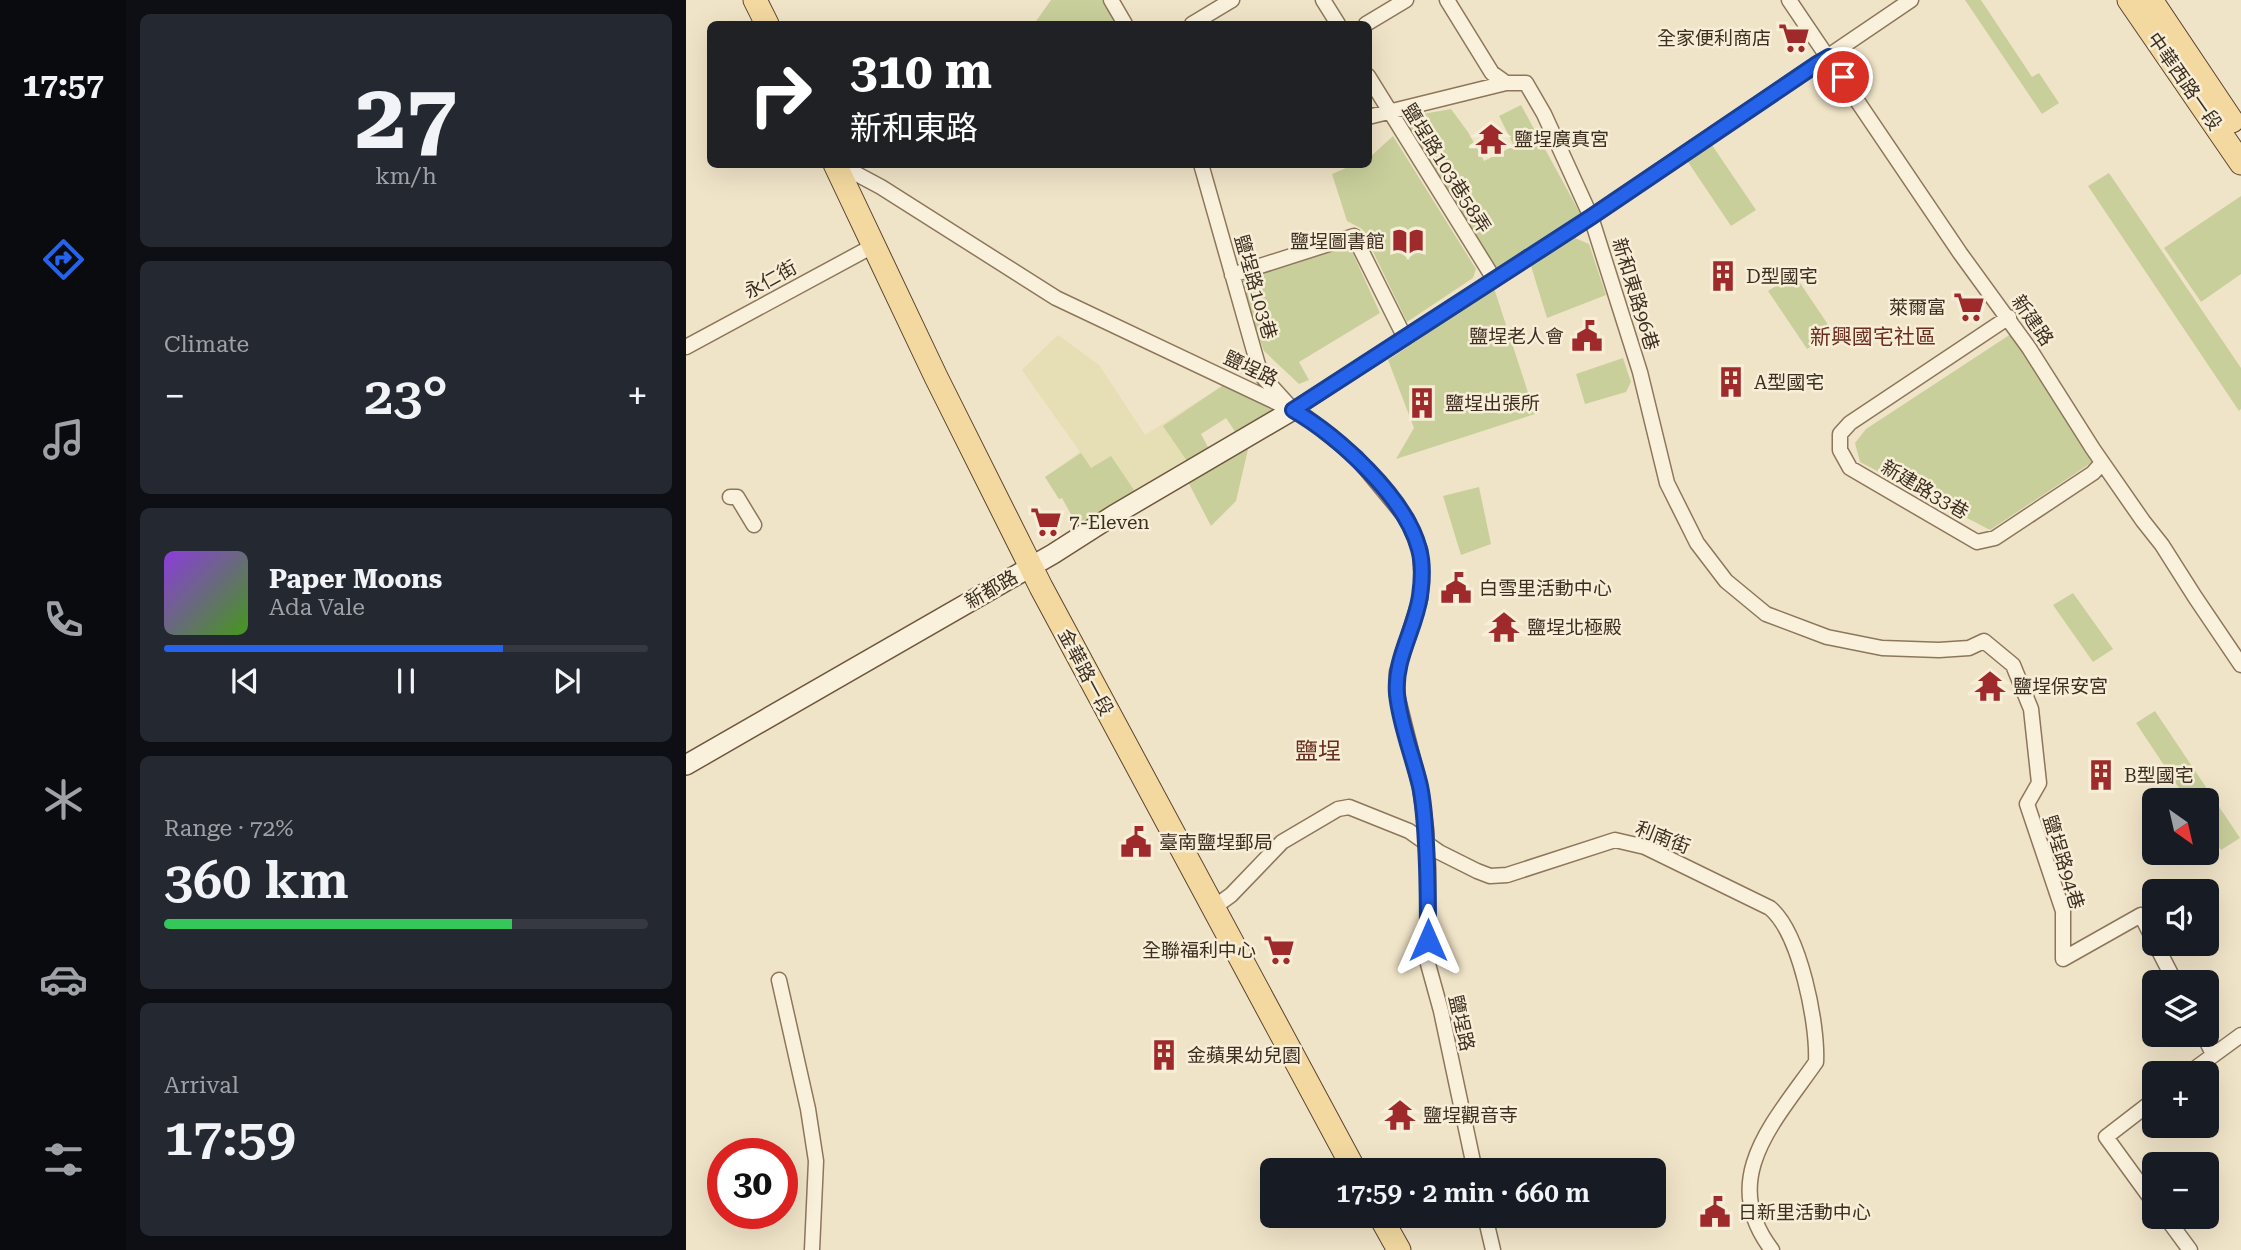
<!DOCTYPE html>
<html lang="en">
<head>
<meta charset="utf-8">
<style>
	:root { --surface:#171b24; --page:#242831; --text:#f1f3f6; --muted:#9ea1a6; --line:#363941; --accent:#2563eb }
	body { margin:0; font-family:"Roboto Serif","Noto Sans TC",serif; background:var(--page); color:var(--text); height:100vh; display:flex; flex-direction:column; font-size:26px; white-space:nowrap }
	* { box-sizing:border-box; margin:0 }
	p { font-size:23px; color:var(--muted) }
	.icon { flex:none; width:38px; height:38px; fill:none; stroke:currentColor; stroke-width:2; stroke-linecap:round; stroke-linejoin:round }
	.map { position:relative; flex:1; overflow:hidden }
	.drawer { display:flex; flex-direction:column; gap:14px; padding:14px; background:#0d0f14; width:560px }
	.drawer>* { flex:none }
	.top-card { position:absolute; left:21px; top:21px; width:665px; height:147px; border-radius:10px; box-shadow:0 7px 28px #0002; background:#202124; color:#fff; overflow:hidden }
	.needle { width:46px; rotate:146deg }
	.tools { position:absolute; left:1456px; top:788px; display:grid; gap:14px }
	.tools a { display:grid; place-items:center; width:77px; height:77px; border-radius:10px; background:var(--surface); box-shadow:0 7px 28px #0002; font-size:35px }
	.speed { position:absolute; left:21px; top:1138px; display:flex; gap:14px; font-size:35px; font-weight:700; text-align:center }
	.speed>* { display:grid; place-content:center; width:91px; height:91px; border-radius:50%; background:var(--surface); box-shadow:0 7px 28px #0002; line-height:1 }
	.speed .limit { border:10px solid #d22; background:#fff; color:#111 }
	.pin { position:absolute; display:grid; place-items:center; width:60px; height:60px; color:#fff; margin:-30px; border:4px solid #fff; border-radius:50%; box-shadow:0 2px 7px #0007 }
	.me { position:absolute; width:77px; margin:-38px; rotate:0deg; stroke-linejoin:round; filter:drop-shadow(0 0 5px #0008) }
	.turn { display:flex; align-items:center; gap:24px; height:147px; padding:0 28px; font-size:32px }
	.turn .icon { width:91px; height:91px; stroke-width:2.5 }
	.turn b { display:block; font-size:49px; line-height:60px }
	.big { font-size:52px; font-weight:600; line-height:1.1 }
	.drawer .widget { flex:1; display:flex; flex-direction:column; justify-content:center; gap:10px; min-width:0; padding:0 24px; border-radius:10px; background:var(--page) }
	.drawer .dial { align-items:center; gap:0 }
	.dial b { font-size:91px; line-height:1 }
	.song { display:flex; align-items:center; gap:21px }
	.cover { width:84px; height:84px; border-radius:10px; background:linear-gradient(135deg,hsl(270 70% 55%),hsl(100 70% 35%)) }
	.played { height:7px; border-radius:4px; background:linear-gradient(90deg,var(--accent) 70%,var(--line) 70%) }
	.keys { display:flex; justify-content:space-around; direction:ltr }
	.heat { display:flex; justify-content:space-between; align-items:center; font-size:38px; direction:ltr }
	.charge { height:10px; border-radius:5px; background:linear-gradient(90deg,#34c759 72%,var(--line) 0) }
	.trip { position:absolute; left:574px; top:1158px; width:406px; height:70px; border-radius:10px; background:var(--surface); box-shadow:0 7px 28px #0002; font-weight:600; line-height:70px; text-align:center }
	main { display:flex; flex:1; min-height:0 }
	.tab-bar { display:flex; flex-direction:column; width:126px; justify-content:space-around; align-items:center; background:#090b0e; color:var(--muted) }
	.tab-bar .icon { width:49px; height:49px }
	.tab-bar .on { color:var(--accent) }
	.tab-bar b { font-size:32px; color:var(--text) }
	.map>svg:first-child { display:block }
</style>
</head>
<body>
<main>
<nav class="tab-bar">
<b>17:57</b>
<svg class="icon on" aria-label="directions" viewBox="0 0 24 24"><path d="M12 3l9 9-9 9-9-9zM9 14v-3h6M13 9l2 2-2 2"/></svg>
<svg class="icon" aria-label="music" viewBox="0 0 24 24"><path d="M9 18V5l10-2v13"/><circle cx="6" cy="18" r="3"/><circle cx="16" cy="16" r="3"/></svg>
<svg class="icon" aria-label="phone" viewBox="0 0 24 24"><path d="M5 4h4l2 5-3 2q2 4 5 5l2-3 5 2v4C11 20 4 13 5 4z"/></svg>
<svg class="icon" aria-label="climate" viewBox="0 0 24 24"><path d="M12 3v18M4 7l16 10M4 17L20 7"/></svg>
<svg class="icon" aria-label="car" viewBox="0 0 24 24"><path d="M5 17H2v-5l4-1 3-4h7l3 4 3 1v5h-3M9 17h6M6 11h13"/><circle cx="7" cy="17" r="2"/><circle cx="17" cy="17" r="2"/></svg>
<svg class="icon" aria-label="filters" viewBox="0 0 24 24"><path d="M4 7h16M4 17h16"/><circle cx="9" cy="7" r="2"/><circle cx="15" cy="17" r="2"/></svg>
</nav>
<section class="drawer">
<div class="widget dial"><b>27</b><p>km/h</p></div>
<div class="widget"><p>Climate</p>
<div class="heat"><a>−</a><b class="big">23°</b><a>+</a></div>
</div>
<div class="widget">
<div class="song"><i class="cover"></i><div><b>Paper Moons</b><p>Ada Vale</p></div></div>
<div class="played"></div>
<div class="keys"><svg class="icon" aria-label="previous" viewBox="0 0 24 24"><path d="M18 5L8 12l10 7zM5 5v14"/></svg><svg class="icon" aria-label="pause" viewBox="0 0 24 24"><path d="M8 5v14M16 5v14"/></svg><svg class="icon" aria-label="next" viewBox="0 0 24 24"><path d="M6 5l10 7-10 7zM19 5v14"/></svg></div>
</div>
<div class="widget"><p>Range · 72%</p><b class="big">360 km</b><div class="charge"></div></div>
<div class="widget"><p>Arrival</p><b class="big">17:59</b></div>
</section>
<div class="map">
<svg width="1555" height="1250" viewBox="0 0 1555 1250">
	<rect width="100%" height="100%" fill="#f0e4c8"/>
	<path fill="#e6deb5" d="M372 335 413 365 459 435 539 384 540 418 515 434 524 451 391 525 376 498 373 499 359 477 394 452 336 370Z"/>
	<path fill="#c9cf9b" d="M365 0H416L432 24H348Z
		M1279 0H1295L1346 77 1353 73 1373 103 1356 114Z
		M835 105 895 215 808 275 714 118 765 109 782 132 798 161 828 146 813 116Z
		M707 136 790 269 787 278 721 322 676 229 661 221 646 174 667 165 682 164 683 158Z
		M1026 145 1070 210 1045 226 1002 162Z
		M1423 173 1555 368V409L1553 411 1402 186Z
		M1555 196V274L1515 302 1478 248Z
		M889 238 903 244 920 295 861 318 845 266Z
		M663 245 694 313 613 362 623 380 613 384 578 351 549 277Z
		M1108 274 1147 332 1121 349 1082 291Z
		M808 288 849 414 710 459 728 428 702 360Z
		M1328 332 1411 459 1304 530 1174 462 1169 443 1180 429Z
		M937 358 945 382 940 392 899 404 890 374Z
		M539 384 588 411 550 433 540 418 515 434 524 451 503 464 477 426Z
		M564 441 550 501 525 526 500 478Z
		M395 453 405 468 425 456 450 493 391 525 376 498 373 499 359 477Z
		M793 487 805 544 775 555 757 496Z
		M1387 593 1427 649 1407 662 1367 605Z
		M1469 711 1554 838 1535 850 1521 829V800H1501L1450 723Z"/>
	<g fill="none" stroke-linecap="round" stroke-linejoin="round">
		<defs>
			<path id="street" d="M425 0 439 24
				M637 0 652 24
				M761 0 806 73 820 83
				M1103 0 1274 253 1343 348 1407 449 1457 521 1476 545 1509 597 1555 665
				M506 24 546 0
				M680 24 720 0
				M682 76 808 279
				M682 117 820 83H840L858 114 905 217 954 372 981 483 1011 543 1040 581 1080 614 1141 637 1196 648 1253 650 1283 648 1298 641 1327 665 1345 709 1353 783 1341 804 1377 911V959L1455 915 1468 941
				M152 164 195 187 370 298 619 416 670 457 721 519 734 550 736 580 734 599 711 672V695L734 787 740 829 742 867V964L755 1011 789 1171
				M515 164 572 365 577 377 607 410 905 217 1225 0
				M546 275 668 236 719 338
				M1323 317 1164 423 1154 434V450L1164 468 1291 542 1309 538 1407 473 1416 463
				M0 347 187 246
				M44 497H51L68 525
				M527 908 545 895 596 842 652 809 663 807 723 831 753 852 791 871 804 876 821 875 929 840 959 847 1084 908C1114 933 1132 1024 1130 1062 1089 1121 1031 1179 1086 1250
				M1469 943 1489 982
				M93 980 122 1109 130 1161 126 1250
				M1517 1034 1527 1054
				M1503 1073 1555 1035
				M1468 1100 1420 1137 1468 1203
				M799 1216 807 1250
				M1479 1216 1504 1250"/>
			<path id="secondary" d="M0 765 367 554 428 515 607 410"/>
			<path id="primary" d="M69 0 81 24
				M1443 0 1555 163
				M1465 0 1546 121
				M149 164 250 377 355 587 669 1171
				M694 1216 713 1250"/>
		</defs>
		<use href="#street" stroke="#8d765c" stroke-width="17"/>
		<use href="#secondary" stroke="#6f573f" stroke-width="22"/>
		<use href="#primary" stroke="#5b4430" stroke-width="25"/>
		<use href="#street" stroke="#faf1dc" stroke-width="14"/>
		<use href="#secondary" stroke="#faf1dc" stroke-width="19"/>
		<use href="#primary" stroke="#f3d9a0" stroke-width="23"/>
	</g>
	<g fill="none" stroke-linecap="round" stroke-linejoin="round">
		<defs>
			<path id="route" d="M742 940C742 908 742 876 740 844 739 825 738 805 734 786 727 756 714 725 711 694 708 659 729 630 734 596 736 582 737 563 733 549 720 498 652 436 607 410L905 217 1131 64 1143 57 1157 77"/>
		</defs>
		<use href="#route" stroke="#184099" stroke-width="18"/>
		<use href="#route" stroke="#2563eb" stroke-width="12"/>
	</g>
	<defs>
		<symbol id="supermarket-bare" viewBox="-9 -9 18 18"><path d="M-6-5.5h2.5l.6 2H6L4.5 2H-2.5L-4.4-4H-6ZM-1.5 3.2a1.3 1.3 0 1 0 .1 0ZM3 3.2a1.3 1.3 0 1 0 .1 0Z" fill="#9e2a2b" stroke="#f7eed8" stroke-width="2.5" paint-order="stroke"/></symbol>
		<symbol id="temple-bare" viewBox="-9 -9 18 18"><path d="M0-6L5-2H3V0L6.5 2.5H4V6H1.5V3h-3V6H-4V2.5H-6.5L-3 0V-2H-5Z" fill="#9e2a2b" stroke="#f7eed8" stroke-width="2.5" paint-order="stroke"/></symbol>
		<symbol id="library-bare" viewBox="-9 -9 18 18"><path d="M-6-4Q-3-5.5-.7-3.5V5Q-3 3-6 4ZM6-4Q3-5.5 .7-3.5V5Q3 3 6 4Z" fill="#9e2a2b" stroke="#f7eed8" stroke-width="2.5" paint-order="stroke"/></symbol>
		<symbol id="building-bare" viewBox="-9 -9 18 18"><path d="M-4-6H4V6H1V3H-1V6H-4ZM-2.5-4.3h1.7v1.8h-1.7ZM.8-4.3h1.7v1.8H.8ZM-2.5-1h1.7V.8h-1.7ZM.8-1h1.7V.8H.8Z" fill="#9e2a2b" stroke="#f7eed8" stroke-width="2.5" paint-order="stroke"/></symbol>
		<symbol id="civic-bare" viewBox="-9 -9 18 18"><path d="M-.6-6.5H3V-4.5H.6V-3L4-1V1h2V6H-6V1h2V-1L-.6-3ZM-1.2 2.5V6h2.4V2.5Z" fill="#9e2a2b" stroke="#f7eed8" stroke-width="2.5" paint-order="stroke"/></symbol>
	</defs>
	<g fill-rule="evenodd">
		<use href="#supermarket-bare" x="1086" y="16" width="44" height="44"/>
		<use href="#temple-bare" x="783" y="117" width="44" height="44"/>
		<use href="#library-bare" x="700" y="219" width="44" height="44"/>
		<use href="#building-bare" x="1015" y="254" width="44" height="44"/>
		<use href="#supermarket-bare" x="1261" y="285" width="44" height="44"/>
		<use href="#civic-bare" x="879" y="314" width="44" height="44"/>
		<use href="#building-bare" x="1023" y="360" width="44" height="44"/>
		<use href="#building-bare" x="714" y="381" width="44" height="44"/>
		<use href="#supermarket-bare" x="338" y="500" width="44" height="44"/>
		<use href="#civic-bare" x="748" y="566" width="44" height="44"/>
		<use href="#temple-bare" x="796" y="605" width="44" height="44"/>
		<use href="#temple-bare" x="1282" y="664" width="44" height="44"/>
		<use href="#building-bare" x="1393" y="753" width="44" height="44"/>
		<use href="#civic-bare" x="428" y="820" width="44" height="44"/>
		<use href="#supermarket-bare" x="571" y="928" width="44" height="44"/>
		<use href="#building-bare" x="456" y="1033" width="44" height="44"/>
		<use href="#temple-bare" x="692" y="1093" width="44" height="44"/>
		<use href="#civic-bare" x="1007" y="1190" width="44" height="44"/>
	</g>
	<g text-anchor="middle" stroke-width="5" stroke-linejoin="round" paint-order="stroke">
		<g font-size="19" fill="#3d2e20" stroke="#f7eed8" text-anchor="start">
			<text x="1085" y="45" text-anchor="end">全家便利商店</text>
			<text x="828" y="146">鹽埕廣真宮</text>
			<text x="699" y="248" text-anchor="end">鹽埕圖書館</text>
			<text x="1060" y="283">D型國宅</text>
			<text x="1260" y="314" text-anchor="end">萊爾富</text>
			<text x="878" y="343" text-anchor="end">鹽埕老人會</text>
			<text x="1068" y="389">A型國宅</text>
			<text x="759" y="410">鹽埕出張所</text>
			<text x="383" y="529">7-Eleven</text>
			<text x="793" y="595">白雪里活動中心</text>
			<text x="841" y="634">鹽埕北極殿</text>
			<text x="1327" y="693">鹽埕保安宮</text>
			<text x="1438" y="782">B型國宅</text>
			<text x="473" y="849">臺南鹽埕郵局</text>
			<text x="570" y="957" text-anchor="end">全聯福利中心</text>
			<text x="501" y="1062">金蘋果幼兒園</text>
			<text x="737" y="1122">鹽埕觀音寺</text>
			<text x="1052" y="1219">日新里活動中心</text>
		</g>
		<g font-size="19" fill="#3d2e20" stroke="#f7eed8">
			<text transform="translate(1499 81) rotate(55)" y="7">中華西路一段</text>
			<text transform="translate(761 168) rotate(58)" y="7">鹽埕路103巷58弄</text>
			<text transform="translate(84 279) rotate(-29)" y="7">永仁街</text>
			<text transform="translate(570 287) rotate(74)" y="7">鹽埕路103巷</text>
			<text transform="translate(950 294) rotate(73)" y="7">新和東路96巷</text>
			<text transform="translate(1347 320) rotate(55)" y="7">新建路</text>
			<text transform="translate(565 368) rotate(25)" y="7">鹽埕路</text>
			<text transform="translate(1239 489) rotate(30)" y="7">新建路33巷</text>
			<text transform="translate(305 589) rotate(-30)" y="7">新都路</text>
			<text transform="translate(400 672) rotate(62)" y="7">金華路一段</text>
			<text transform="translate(977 837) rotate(21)" y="7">利南街</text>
			<text transform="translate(1378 862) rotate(73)" y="7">鹽埕路94巷</text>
			<text transform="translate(776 1023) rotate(77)" y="7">鹽埕路</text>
		</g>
		<g font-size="21" fill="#6b2e1e" stroke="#f7eed8">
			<text x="1187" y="344">新興國宅社區</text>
		</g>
		<g font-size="23" fill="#6b2e1e" stroke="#f7eed8">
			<text x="632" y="759">鹽埕</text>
		</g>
	</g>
</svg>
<div class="tools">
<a><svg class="needle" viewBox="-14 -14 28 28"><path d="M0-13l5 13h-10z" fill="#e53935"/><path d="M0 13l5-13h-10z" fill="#9ea1a6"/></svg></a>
<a><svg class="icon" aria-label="sound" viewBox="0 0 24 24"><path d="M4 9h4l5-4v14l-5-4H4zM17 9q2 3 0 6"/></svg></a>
<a><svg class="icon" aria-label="layers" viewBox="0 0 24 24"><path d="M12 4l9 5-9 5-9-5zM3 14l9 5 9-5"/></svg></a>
<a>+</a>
<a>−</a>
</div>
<div class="speed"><div class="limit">30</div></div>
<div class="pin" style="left:1157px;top:77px;background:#d93025"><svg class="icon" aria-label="arrive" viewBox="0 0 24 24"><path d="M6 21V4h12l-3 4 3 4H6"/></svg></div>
<svg class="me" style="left:742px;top:940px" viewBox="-20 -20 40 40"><path d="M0-17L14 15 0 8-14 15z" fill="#2563eb" stroke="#fff" stroke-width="4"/></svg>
<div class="trip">17:59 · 2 min · 660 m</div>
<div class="top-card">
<div class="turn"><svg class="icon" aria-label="right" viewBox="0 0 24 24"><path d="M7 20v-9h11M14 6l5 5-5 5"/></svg><div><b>310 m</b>新和東路</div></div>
</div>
</div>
</main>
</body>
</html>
